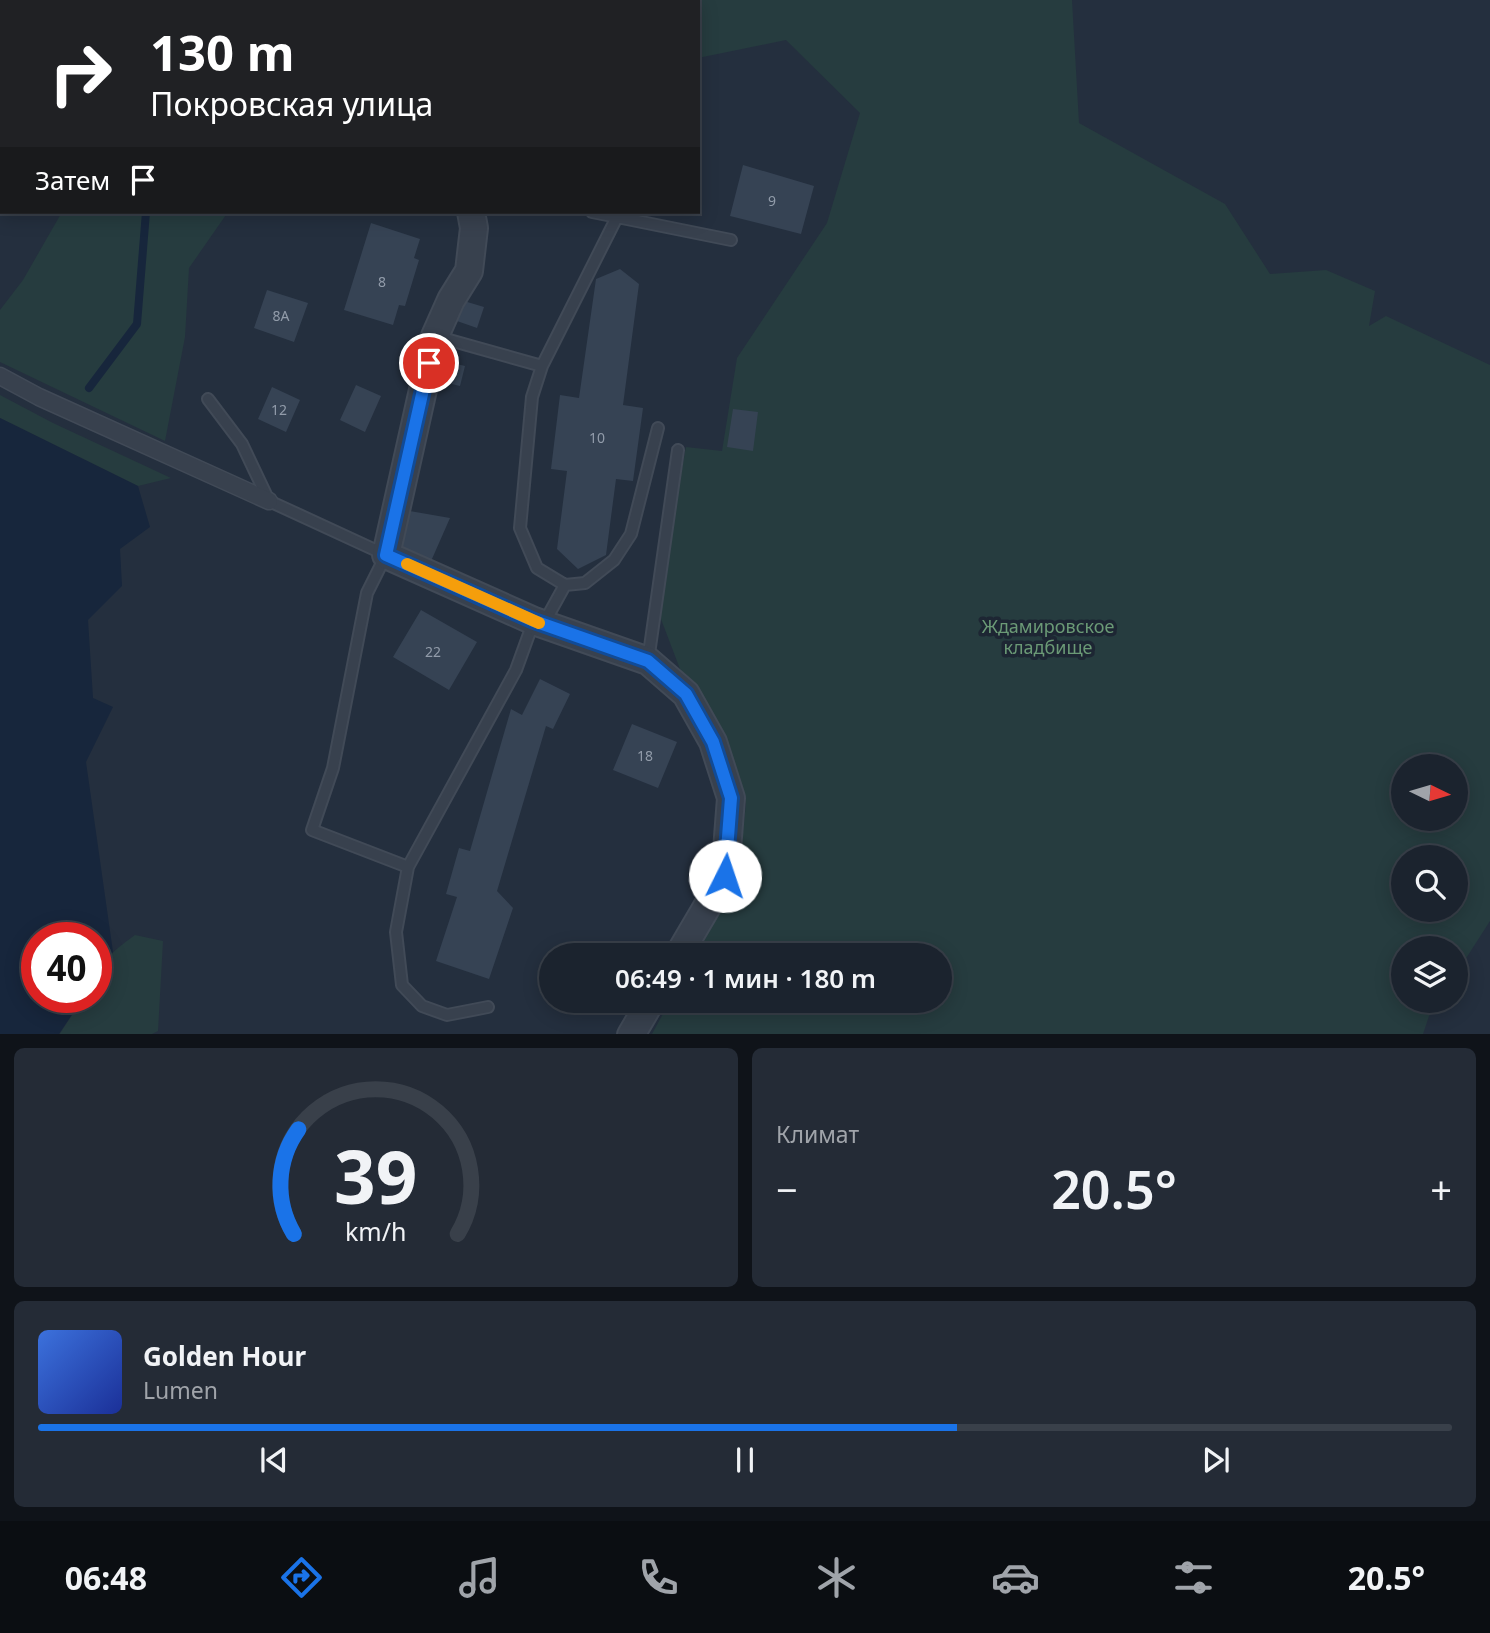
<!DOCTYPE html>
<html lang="ru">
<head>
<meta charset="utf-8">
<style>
	:root { --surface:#1b232e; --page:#242b36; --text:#f1f3f6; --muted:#a0a4aa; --line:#39404a; --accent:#1a73e8 }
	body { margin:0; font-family:"Noto Sans",sans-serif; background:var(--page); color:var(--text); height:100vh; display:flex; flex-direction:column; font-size:26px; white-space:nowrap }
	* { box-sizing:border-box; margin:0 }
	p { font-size:23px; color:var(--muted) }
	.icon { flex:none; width:38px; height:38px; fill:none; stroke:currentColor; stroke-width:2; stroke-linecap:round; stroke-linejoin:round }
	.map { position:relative; height:1034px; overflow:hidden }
	.details { display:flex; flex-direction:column; gap:14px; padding:14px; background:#0f1319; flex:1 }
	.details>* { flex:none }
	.banner { position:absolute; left:0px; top:0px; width:700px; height:214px; box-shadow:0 4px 18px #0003,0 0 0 2px var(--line); background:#202124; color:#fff; overflow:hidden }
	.needle { width:46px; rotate:95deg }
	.buttons { position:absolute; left:1391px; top:754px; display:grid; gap:14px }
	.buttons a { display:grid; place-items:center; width:77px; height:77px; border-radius:50%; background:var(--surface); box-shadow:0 4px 18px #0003,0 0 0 2px var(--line); font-size:35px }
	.speed { position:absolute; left:21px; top:922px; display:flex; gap:14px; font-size:35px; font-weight:700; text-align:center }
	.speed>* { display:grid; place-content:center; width:91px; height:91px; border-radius:50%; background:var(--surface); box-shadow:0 4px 18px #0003,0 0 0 2px var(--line); line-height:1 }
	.speed .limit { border:10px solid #d22; background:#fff; color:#111 }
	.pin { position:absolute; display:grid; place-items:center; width:60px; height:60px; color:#fff; margin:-30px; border:4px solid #fff; border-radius:50%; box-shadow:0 2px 7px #0007 }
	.me { position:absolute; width:77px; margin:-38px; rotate:4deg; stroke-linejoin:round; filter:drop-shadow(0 0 5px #0008) }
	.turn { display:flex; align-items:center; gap:24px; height:147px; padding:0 35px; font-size:32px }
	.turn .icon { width:91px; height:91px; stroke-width:2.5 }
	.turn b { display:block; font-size:49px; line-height:60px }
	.then { display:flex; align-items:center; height:66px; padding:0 35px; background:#0003; gap:14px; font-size:26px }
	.big { font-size:52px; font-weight:600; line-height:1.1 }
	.details .card { flex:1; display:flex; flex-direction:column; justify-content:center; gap:10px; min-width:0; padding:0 24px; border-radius:10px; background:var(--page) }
	.details .dial { align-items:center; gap:0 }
	.dial svg { height:182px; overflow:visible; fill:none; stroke:var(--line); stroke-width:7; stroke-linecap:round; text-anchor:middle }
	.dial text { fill:var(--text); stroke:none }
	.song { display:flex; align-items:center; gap:21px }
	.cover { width:84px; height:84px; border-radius:10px; background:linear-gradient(135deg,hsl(220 70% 55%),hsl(230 70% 35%)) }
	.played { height:7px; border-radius:4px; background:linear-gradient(90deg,var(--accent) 65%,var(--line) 65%) }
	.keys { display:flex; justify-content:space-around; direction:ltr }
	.heat { display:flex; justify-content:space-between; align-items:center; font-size:38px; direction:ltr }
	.details .tiles { flex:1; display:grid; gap:14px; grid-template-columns:1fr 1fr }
	.card:last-child { grid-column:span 2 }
	.trip { position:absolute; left:539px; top:943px; width:413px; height:70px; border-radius:35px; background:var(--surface); box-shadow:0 4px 18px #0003,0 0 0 2px var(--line); font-weight:600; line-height:70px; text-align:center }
	.dock { display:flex; height:112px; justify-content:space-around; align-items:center; background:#0b0e12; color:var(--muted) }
	.dock .icon { width:49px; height:49px }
	.dock .on { color:var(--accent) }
	.dock b { font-size:32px; color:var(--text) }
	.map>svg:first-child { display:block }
</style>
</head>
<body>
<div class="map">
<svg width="1490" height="1035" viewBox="0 0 1490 1035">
	<rect width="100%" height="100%" fill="#242f3e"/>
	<path fill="#263c3f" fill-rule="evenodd" d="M152 0H288L152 2Z
		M609 0H1072L1079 123 1225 204 1270 274 1326 270 1375 291 1369 326 1386 316 1490 365V921L1456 974V948H1404V1001H1439L1429 1016 1423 1034H652L670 1001H940V956L694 955 739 868 746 804 719 725 680 669 656 606 686 447 722 451 737 358 827 223 860 113 786 40 698 58V2H608ZM1404 766H1456V819H1404ZM1404 858H1456V910H1404Z
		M62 212H228L189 268 185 337 165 441 0 362V310L23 280Z
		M0 395 53 423 171 478 138 486 0 418Z
		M135 935 163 941 158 1031 150 1035H59L83 998H96C96 964 109 954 135 935Z"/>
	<path fill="#17263c" d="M0 418 138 486 150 527 120 549 122 586 88 620 93 698 113 707 86 762 113 952 96 977V938H37V998H83L59 1034H0Z"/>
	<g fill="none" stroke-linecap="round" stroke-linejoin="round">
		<path stroke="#17263c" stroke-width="8" d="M209 2V0
			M89 388 137 324 146 212"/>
	</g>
	<path fill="#364354" d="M743 165 814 186 801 234 730 216Z
		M371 223 420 239 414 258 419 260 405 306 399 305 393 325 344 310Z
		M620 269 639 284 623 405 643 408 633 481 616 479 606 555 578 569 557 549 567 471 551 469 560 395 579 398 596 279Z
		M267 290 308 303 294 342 254 328Z
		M464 301 484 307 477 328 457 321Z
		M444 361 465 366 460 386 439 381Z
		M356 385 381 396 365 432 340 420Z
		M272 387 300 400 286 432 258 419Z
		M733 409 758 412 753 451 727 447Z
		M404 510 450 518 428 568 394 550Z
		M421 610 477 642 449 690 393 657Z
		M540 679 570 694 553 729 546 726 497 891 513 908 489 979 436 961 457 897 446 894 459 848 470 851 511 709 522 715Z
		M632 724 677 742 658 788 613 770Z"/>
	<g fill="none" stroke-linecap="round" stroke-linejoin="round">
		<defs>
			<path id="service" d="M617 217 731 240
				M435 336 542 366 532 397 520 528 537 568 565 585 549 614 548 625
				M542 366 617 217 592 212
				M208 399 242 444 269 501 386 555 367 593 333 768 312 830 408 867 516 670 533 623
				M565 585 585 583 614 560 631 534 658 428
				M648 661 678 450
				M408 867 396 932 402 985 422 1006 447 1015 488 1007"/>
			<path id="pedestrian" d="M0 376 39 397 269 501"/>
			<path id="tertiary" d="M0 22H2
				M471 212 474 228 469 271 451 300 435 336 386 555 534 621 648 661 686 694 713 742 731 798 725 876 678 956
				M631 1035 651 1001"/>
		</defs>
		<use href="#service" stroke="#414a57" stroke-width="14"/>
		<use href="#pedestrian" stroke="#414a57" stroke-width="19"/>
		<use href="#tertiary" stroke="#414a57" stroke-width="30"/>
		<use href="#service" stroke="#38414e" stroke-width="10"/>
		<use href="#pedestrian" stroke="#38414e" stroke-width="16"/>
		<use href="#tertiary" stroke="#38414e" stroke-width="26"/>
	</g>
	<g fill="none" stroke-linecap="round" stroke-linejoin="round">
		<defs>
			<path id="route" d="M429 363 386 555 534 621 648 661 686 694 713 742 731 798 725 876"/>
		</defs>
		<use href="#route" stroke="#114b97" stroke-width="18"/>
		<use href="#route" stroke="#1a73e8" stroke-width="12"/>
		<path stroke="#f59e0b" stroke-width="12" d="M407 564 539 623"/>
	</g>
	<g text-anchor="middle" stroke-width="7" stroke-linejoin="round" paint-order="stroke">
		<g font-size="14" fill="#929caa">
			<text x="772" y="206">9</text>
			<text x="382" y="287">8</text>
			<text x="281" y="321">8А</text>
			<text x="279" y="415">12</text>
			<text x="597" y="443">10</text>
			<text x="433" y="657">22</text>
			<text x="645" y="761">18</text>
		</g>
		<g font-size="18" fill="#6b9a76" stroke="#1d2633">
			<text x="1048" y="633">Ждамировское<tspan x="1048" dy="21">кладбище</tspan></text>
		</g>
	</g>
</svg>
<div class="buttons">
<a><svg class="needle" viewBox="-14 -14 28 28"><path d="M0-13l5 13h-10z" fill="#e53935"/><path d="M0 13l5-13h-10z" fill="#a0a4aa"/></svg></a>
<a><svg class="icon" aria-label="search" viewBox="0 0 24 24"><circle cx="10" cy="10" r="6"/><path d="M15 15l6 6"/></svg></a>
<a><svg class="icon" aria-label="layers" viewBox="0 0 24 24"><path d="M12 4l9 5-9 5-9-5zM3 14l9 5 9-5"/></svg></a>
</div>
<div class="speed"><div class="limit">40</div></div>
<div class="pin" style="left:429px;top:363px;background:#d93025"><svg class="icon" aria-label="arrive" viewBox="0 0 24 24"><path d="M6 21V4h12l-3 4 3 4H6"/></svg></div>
<svg class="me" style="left:725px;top:876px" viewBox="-20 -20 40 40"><circle r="19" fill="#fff"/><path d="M0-13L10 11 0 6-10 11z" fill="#1a73e8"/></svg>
<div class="trip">06:49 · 1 мин · 180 m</div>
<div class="banner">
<div class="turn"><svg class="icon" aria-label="right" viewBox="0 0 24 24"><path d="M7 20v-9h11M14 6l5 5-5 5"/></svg><div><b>130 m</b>Покровская улица</div></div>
<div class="then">Затем<svg class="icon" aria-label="arrive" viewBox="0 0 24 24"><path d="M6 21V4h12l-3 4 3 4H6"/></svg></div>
</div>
</div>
<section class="details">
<div class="tiles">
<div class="card dial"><svg viewBox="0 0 100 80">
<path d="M14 69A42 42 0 1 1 86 69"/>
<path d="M14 69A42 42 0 0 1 16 23" stroke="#1a73e8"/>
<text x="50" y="56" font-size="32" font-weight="700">39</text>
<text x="50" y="72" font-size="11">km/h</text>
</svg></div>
<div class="card"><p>Климат</p>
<div class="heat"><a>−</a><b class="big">20.5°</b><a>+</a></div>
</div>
<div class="card">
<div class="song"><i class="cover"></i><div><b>Golden Hour</b><p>Lumen</p></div></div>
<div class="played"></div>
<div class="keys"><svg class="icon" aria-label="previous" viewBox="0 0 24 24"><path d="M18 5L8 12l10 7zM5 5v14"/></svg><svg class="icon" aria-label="pause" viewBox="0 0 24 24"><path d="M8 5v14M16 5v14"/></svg><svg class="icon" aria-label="next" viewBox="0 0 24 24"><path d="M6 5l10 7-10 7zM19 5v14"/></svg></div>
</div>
</div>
</section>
<nav class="dock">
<b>06:48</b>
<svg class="icon on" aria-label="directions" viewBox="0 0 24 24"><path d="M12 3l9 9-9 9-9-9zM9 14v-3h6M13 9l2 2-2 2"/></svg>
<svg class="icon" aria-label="music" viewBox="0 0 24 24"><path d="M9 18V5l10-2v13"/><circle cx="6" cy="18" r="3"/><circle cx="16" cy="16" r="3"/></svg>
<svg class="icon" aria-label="phone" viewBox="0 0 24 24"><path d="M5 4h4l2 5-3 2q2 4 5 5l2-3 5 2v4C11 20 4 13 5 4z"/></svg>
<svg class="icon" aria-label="climate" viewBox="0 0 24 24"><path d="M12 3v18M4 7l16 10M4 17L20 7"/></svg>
<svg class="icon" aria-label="car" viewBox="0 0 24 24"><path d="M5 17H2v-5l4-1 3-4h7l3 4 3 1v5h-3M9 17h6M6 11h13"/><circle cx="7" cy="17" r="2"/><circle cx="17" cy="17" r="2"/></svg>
<svg class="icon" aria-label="filters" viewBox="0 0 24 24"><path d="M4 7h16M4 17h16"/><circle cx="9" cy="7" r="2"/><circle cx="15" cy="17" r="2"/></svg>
<b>20.5°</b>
</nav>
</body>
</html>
